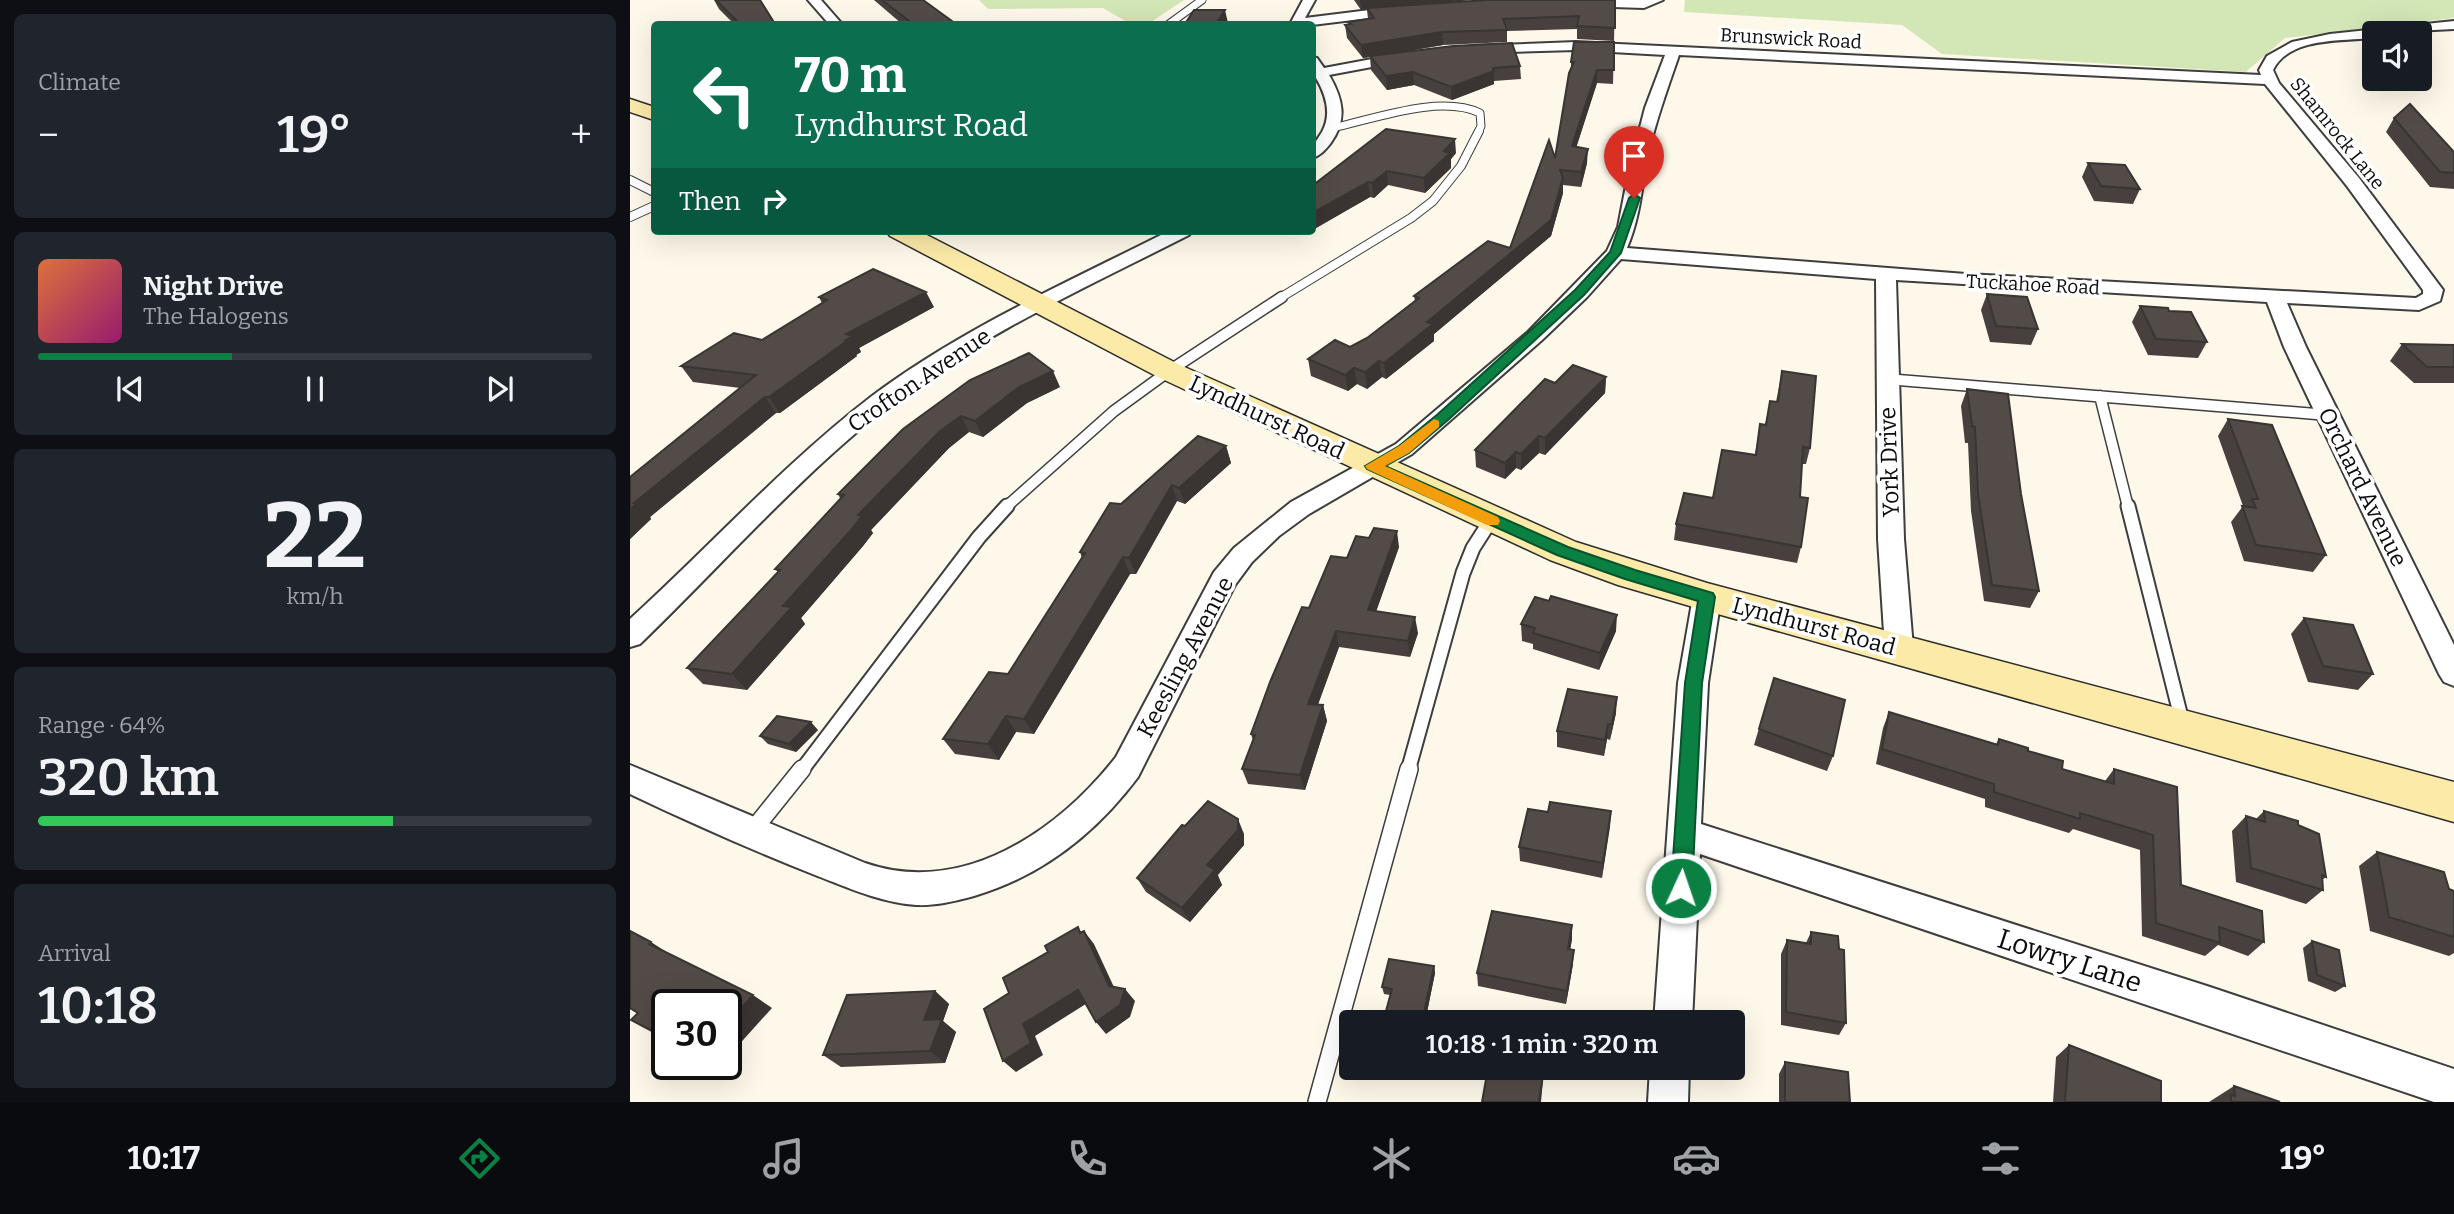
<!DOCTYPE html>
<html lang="en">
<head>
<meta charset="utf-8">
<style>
	:root { --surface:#171b24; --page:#20242c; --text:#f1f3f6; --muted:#9ea1a6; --line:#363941; --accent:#0b8043 }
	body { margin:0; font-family:Bitter,serif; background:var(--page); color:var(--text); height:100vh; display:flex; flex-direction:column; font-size:26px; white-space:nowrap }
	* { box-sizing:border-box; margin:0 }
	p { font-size:23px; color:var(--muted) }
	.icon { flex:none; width:38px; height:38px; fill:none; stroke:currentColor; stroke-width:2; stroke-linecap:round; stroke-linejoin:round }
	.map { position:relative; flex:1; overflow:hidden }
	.details { display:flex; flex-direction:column; gap:14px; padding:14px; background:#0d0f14; width:630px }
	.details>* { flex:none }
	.banner { position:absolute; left:21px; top:21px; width:665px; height:214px; border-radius:7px; box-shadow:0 7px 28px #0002; background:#0b6e4f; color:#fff; overflow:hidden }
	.buttons { position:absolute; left:1732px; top:21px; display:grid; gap:14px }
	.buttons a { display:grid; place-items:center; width:70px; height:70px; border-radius:7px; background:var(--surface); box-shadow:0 7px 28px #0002; font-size:35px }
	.speed { position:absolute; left:21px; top:989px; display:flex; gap:14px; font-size:35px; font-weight:700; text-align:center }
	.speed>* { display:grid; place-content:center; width:91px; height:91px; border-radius:50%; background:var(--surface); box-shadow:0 7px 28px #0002; line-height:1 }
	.speed .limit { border:4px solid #111; border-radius:10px; background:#fff; color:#111 }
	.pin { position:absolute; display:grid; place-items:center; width:60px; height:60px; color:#fff; margin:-72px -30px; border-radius:50% 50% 50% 0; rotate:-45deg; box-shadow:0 0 7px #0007 }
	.pin .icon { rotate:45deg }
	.me { position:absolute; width:77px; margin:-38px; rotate:3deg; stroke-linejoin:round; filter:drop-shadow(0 0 5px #0008) }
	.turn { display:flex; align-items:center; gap:24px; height:147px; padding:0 28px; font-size:32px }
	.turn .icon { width:91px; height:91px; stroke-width:2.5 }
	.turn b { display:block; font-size:49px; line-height:60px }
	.then { display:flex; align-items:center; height:66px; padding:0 28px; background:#0003; gap:14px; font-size:26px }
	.big { font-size:52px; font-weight:600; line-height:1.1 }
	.details .widget { flex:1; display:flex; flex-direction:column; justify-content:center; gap:10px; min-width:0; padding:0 24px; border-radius:10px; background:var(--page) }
	.details .dial { align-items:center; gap:0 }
	.dial b { font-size:91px; line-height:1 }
	.song { display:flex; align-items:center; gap:21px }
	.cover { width:84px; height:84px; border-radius:10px; background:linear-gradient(135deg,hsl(20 70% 55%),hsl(320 70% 35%)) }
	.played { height:7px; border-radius:4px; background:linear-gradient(90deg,var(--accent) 35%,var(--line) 35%) }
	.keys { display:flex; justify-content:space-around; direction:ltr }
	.heat { display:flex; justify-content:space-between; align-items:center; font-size:38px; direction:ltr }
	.charge { height:10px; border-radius:5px; background:linear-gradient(90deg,#34c759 64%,var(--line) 0) }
	.trip { position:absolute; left:709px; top:1010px; width:406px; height:70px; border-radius:7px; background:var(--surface); box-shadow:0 7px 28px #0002; font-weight:600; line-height:70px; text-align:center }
	.dock { display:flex; height:112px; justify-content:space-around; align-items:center; background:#090b0e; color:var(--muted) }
	.dock .icon { width:49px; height:49px }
	.dock .selected { color:var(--accent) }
	.dock b { font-size:32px; color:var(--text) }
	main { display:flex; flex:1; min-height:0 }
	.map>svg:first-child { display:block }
</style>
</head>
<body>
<main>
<section class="details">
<div class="widget"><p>Climate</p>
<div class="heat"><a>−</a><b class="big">19°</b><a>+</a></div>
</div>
<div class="widget">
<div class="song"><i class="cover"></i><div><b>Night Drive</b><p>The Halogens</p></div></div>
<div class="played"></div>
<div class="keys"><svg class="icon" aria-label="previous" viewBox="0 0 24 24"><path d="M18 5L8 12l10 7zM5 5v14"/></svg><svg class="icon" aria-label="pause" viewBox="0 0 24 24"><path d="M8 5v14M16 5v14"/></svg><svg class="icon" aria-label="next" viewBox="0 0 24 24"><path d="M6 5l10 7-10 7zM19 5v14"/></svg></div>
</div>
<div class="widget dial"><b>22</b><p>km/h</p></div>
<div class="widget"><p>Range · 64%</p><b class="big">320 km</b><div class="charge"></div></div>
<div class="widget"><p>Arrival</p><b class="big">10:18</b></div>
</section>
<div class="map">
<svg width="1824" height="1102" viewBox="0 0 1824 1102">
	<rect width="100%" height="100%" fill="#fef8ea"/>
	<path fill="#d3e6b6" d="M349 0H554L518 24 497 22 473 8 358 9Z
		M1055 0H1824V18L1655 38 1616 72 1312 54 1272 25 1054 12Z"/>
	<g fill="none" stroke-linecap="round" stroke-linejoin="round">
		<defs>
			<path id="lane-far4" d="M539 24 572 0
				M702 128C744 119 810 94 850 113L851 126 848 133"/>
			<path id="lane-far3" d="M0 180 24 192
				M0 217 24 206
				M650 298 781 218 803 201 831 166 849 131"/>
			<path id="lane-far2" d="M1256 379 1698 415
				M1470 396 1498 507
				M376 507 484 411 539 371 652 297"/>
			<path id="lane-far1" d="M1498 506 1553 725
				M171 771 349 537 377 506
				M778 771 833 573 843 548 861 520"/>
			<path id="lane" d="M123 830 172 769
				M687 1102 779 769"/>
			<path id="street" d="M178 0H191L212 24H199Z
				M673 0H685L675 18 772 6 778 10 772 14 682 25 660 24Z
				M946 0H1033L1014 8 951 6 947 5Z
				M1824 21V29L1745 33V38C1713 41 1659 37 1643 70L1649 83 1729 178 1813 290 1810 301 1789 310 1657 303 1676 347 1824 645V686L1814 682 1809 674 1654 347 1637 302 1266 280 1274 539 1283 648 1279 656 1269 659 1259 656 1255 648 1248 539 1246 279 991 259 957 297 912 340 782 454 679 514 649 536 622 562 605 585 508 777C466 833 412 876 344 896 326 901 305 906 286 905 249 902 219 888 185 875 122 850 61 823 0 794V765L235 863C333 897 428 831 486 757L584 572 604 548 661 502 766 444 898 332 977 251 988 227 999 170 1015 108 1035 55 946 50 847 53 840 49 842 46 946 42 1631 75 1629 70 1637 56 1662 42 1700 34ZM1049 55 1635 84 1717 186 1793 290V294L1786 298 1336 274 997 248C1008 222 1011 197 1015 170 1022 131 1036 93 1049 55Z
				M774 53 781 57 779 60 699 75C713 99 718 120 700 144 695 150 690 156 682 158 682 145 685 143 692 132 702 114 696 95 686 78H682V57L687 58 694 68Z
				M539 231H562L559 235C457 287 351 334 260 405 169 476 93 564 10 644L0 647V619C81 545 155 463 242 396 333 328 438 282 539 231Z
				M1077 587 1087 590 1091 597 1078 683 1071 824 1580 987 1824 1069V1102H1804L1070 854 1062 1022H1024L1048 683 1063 597 1067 590Z
				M1020 1068H1059L1058 1102H1018Z"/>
			<path id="secondary" d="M0 99 24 107V120L0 112Z
				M256 231H289L550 365 946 542 1077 583 1824 782V822L1077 611 988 585 920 560 528 377 260 236Z"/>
		</defs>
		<use href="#lane-far4" stroke="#3e3e3e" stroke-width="9"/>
		<use href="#lane-far3" stroke="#3e3e3e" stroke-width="10"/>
		<use href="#lane-far2" stroke="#3e3e3e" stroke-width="13"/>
		<use href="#lane-far1" stroke="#3e3e3e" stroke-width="17"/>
		<use href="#lane" stroke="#3e3e3e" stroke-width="20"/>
		<use href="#street" stroke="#3e3e3e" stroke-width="4"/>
		<use href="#secondary" stroke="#2d2d2d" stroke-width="3"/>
		<use href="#lane-far4" stroke="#fff" stroke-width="7"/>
		<use href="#lane-far3" stroke="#fff" stroke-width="8"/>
		<use href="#lane-far2" stroke="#fff" stroke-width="10"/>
		<use href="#lane-far1" stroke="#fff" stroke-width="13"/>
		<use href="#lane" stroke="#fff" stroke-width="17"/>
		<use href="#street" fill="#fff" fill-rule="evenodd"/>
		<use href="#secondary" fill="#fbeaa8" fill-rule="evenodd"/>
	</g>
	<path fill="#47403e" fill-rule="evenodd" d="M84 0H130L145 24H104L89 9Z
		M244 0H293L326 24H272Z
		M724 0H985L984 41 947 39V29L877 31V42L813 45 755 55 890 66 891 79 864 81V84L822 100 784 85 757 90 741 70 740 57 733 58 717 38 715 25 719 24 718 22 738 19 737 10H731ZM840 0H855L802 4Z
		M984 42 983 84 967 83 946 147 957 163 951 187 933 185V193L921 236 804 334V341L756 379 752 377 737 389 727 384 718 391 681 376 678 359 720 347 737 338 785 301 784 296 880 248 925 158 941 69V62Z
		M1764 118 1824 152V189L1800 187 1756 132Z
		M826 153 821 159V168L795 193 758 185 744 198 740 197 686 228 682 227V186Z
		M1458 163 1510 189 1503 204 1464 201 1452 177Z
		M1357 294 1408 329 1401 345 1360 342 1351 310Z
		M189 297 304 307 229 348 231 352 226 355 227 356 150 413H146L20 517 21 519 0 539V477L110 388 63 382 51 366 132 340 192 303Z
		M1510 306 1539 311 1577 342 1568 358 1518 355 1502 322Z
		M1772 344 1824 345V383H1784L1760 361Z
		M1152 371 1180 448 1176 464H1172L1170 497 1171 547 1167 563 1044 540 1046 524 1083 498 1125 454 1130 424 1135 425 1140 401 1146 402Z
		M976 377 975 393 915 455 909 453 891 470 886 468 875 479 846 467 845 450 925 383Z
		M430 387 397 403 353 437 339 432 319 448 241 530 243 533 233 546 171 618 175 624 117 690 73 684 57 668 148 572 145 569 210 498 208 494 273 429Z
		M1337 389 1391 494 1409 591 1400 608 1354 601 1341 511 1338 443H1335L1331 406Z
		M1598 419 1696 555 1683 572 1614 561 1601 522 1613 506 1588 436Z
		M596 446 601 463 555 504 547 501 506 574H500L404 734 386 732 369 760 325 754 313 739 378 674 452 558 450 552 491 504Z
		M769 547 746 611 788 633 780 657 709 647 688 705H693L697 721 675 790 618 784 612 769 623 740 621 734 679 608Z
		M1674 618 1743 674 1728 690 1678 682 1661 634Z
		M891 624 986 631 969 670 903 649V644L892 641Z
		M1144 678 1203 756 1197 771 1124 745Z
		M1259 712 1366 744 1369 739 1398 751 1432 769 1475 781 1484 769 1551 885 1634 942 1618 956 1588 945 1575 956 1512 936 1510 850 1443 829 1439 833 1355 807V799L1246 764 1253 728Z
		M986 713 980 740 977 739 974 756 927 747V731Z
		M188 730 166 752 138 744 130 736Z
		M981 811 972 878 890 861 889 847 918 812Z
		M1634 811 1668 825 1696 877 1692 880 1693 890 1676 904 1606 882 1602 831 1616 816 1626 819Z
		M555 826 614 834V845L588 875 592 885 560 922 516 892 507 878Z
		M1747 852 1819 889 1824 891V953L1819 956 1740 931 1729 866Z
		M1181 932 1209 949 1216 1023 1209 1035 1151 1025V954L1157 940 1176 943Z
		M942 939 940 949 943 964 936 1004 848 986 847 973Z
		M1682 941 1715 986 1705 992 1678 981 1673 948Z
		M804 966 805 973 795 1022H753L760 995 754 994 752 987Z
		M305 991 319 1004 313 1021 326 1032 315 1063 211 1067 193 1055Z
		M1439 1045 1531 1102H1423L1426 1057Z
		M1155 1062 1220 1102H1149V1074Z
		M1604 1086 1650 1102H1579Z"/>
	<path fill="#3a3432" d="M730 0H840L731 10Z
		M595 10 598 23 597 24H586Z
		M812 32 813 45 733 58 731 45Z
		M967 70V83L942 161V146Z
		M864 71V84L822 100 821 87Z
		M783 72 784 85 757 90 756 76Z
		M825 139 826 153 821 159V168L795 193 794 178 814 151Z
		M958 149 957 163 951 187V172Z
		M757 171 758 185 744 198 742 183Z
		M933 178V193L921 236 804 334V341L756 379 754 363 797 322 921 220Z
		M738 182 740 197 686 228 683 213Z
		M296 292 304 307 229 348 231 352 226 355 227 356 150 413 139 397 216 334Z
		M749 361 752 377 737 389 735 372Z
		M724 368 727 384 718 391 715 375Z
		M423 371 430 387 397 403 353 437 345 421 389 387Z
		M976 377 975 393 915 455V438Z
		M135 397 146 413 20 517 21 519 0 539V510L4 503Z
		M331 416 339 432 319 448 241 530 243 533 233 546 171 618 175 624 117 690 102 674 153 606 228 515 310 431Z
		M909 436V453L891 470V454Z
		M596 446 601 463 555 504 549 488Z
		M886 452V468L875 479V463Z
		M542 485 547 501 506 574 499 558Z
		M767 531 769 547 741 626 738 610Z
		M493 557 500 574 404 734 394 719Z
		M987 615 986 631 969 670 970 653Z
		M785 617 788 633 780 657 778 641Z
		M706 631 709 647 682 719 678 704Z
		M987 697 986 713 980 740 982 724Z
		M693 705 697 721 675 790 670 775Z
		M376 716 386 732 369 760 358 744Z
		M181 722 188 730 166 752 159 744Z
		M978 724 977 739 974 756 975 740Z
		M981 811 980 827 972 878 973 863Z
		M608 819 614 834V845L587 875 592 885 560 922 552 908 577 865Z
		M942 925V939L938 963V949Z
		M454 931 464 944 489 998 479 986Z
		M21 942 41 955 19 944Z
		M944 950 943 964 936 1004 937 991Z
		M804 966 805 973 795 1022H792Z
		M495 989 505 1001 500 1017 476 1034 466 1022Z
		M448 990 459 1002 405 1036 413 1055 386 1072 373 1061 393 1024Z
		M305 991 319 1004 313 1021 326 1032 315 1063 300 1051 294 1020Z
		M123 995 142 1008 96 1059V1025Z
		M82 1064H92L89 1068Z
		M914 1068 911 1102H909Z"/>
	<path fill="#534b48" stroke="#3a3432" stroke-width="2" d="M86 0H130L145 24H110Z
		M252 0H293L326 24H283Z
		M857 0H985V28L947 26 949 16 873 19 877 30 812 32 731 45 715 25 721 24 718 22 744 18 737 8Z
		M564 10H595L586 24H555Z
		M944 42H984V70H967L942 146 958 149 951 172 930 170 933 178 921 220 797 322 803 324 754 363 749 361 735 372 724 368 715 375 678 359 705 340 720 347 737 338 789 298 784 296 858 241 880 248 919 140 925 158 939 73 944 62H941Z
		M882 43 890 66 863 68 864 71 821 87 783 72 756 76 740 56 823 46Z
		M1780 104 1824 152V173L1810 172 1764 118Z
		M756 129 825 139 814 151 820 153 794 178 757 171 742 183 738 182 682 213V186Z
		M1458 163 1495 165 1510 189 1471 186Z
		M243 269 296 292 216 334 222 336 216 340H218L139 397H135L4 503H7L0 510V477L126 375 51 366 104 333 132 340 197 300 189 297Z
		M1357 294 1397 297 1408 329 1366 326Z
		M1510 306 1538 308 1539 311 1561 312 1577 342 1526 339Z
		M1772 344 1824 345V367H1797Z
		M399 353 423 371 389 387 345 421 331 416 310 431 228 515 232 516 222 529 153 606 162 607 102 674 57 668 150 570 145 569 214 495 208 494 273 429 340 380Z
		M943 365 976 377 915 438 909 436 891 454 886 452 875 463 845 450 915 379 925 383Z
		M1152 371 1186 376 1180 448 1173 447 1170 497 1178 498 1171 547 1046 524 1054 493 1083 498 1092 450 1126 455 1130 424 1136 425 1140 401 1148 402Z
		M1337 389 1378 394 1391 494 1409 591 1362 585 1348 494 1345 427 1342 426Z
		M1598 419 1642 425 1696 555 1626 545 1612 506 1626 508 1622 499H1628Z
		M568 436 596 446 549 488 542 485 499 558 493 557 394 719 376 716 358 744 313 739 359 672 378 674 455 553 450 552 480 503 491 504Z
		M744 528 767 531 738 610 785 617 778 641 706 631 678 704 693 705 670 775 612 769 625 735 621 734 640 682 672 607 679 608 701 556 717 558 726 536 739 538Z
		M921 596 987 615 970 653 903 633 905 628 891 624 905 597 919 601Z
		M1674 618 1723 625 1743 674 1693 666Z
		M1144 678 1215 700 1203 756 1129 729Z
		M938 689 987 697 982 724H978L975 740 927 731Z
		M1259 712 1368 745 1369 739 1398 748V751L1433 761 1432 769 1484 784V769L1547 787 1551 885 1632 911 1634 942 1589 927 1590 943 1526 923 1523 835 1450 813V819L1364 792V784L1252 749Z
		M147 716 181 722 159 744 130 736Z
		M578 801 608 819V830L577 865 585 870 552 908 507 878 552 825 555 826Z
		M920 802 981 811 973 863 889 847 898 809 918 812Z
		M1634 811 1668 821V825L1689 834 1696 877 1692 875 1693 890 1621 868 1616 816 1635 822Z
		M1747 852 1814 872 1819 889 1824 891V937L1759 917Z
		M862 911 942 925 938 949 944 950 937 991 847 973Z
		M448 927 450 933 454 931 479 986 495 989 490 1005 466 1022 448 990 393 1024 401 1043 373 1061 354 1009 379 993 373 978 418 952 415 946Z
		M0 931 21 942 19 944 123 995 96 1025V1004H37V1039L1 1020 8 1013 0 1008Z
		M1181 932 1208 936 1209 949 1214 950 1216 1023 1156 1012 1157 940 1181 944Z
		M1682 941 1709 950 1715 986 1687 975Z
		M759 959 804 966 792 1022H753L762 989 752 987Z
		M305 991 294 1020 312 1019 300 1051 193 1055 217 995Z
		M1439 1045 1531 1081V1102H1435Z
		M1155 1062 1218 1072 1220 1102H1155Z
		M858 1068H914L909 1102H852Z
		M1604 1086 1650 1102H1601V1095L1605 1096Z"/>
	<path fill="#0b8043" stroke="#07532c" stroke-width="2" d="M1004 194 1010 198 991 253 954 295 818 420 779 453 755 466 938 547 1005 570 1083 593 1085 597 1072 683 1062 888 1059 895 1051 898 1044 895 1041 888 1055 683 1068 601 995 579 927 555 737 469 735 466 769 446 808 414 945 290 980 252 999 198Z"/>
	<path fill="#f59e0b" d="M804 419 809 421V427L779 453 755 466 868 517 870 521 868 525H857L737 469 735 466 769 446Z"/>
	<g text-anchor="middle" stroke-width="7" stroke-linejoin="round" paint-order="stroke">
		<g font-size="19" fill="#0b0b0b" stroke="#fff">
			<text transform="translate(1161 38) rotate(3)" y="7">Brunswick Road</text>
			<text transform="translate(1708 133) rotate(51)" y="7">Shamrock Lane</text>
			<text transform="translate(1403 284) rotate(3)" y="7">Tuckahoe Road</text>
		</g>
		<g font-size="23" fill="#0b0b0b" stroke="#fff">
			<text transform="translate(289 380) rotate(-34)" y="8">Crofton Avenue</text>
			<text transform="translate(637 417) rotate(25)" y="8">Lyndhurst Road</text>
			<text transform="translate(1259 462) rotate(-92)" y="8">York Drive</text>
			<text transform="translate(1733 487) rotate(64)" y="8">Orchard Avenue</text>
			<text transform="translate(1184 626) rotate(15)" y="8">Lyndhurst Road</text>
			<text transform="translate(555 657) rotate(-62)" y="8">Keesling Avenue</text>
		</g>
		<g font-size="28" fill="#0b0b0b" stroke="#fff">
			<text transform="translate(1440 960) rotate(18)" y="10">Lowry Lane</text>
		</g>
	</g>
</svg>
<div class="buttons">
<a><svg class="icon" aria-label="sound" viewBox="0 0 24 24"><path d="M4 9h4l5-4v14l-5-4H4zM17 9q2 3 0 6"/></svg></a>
</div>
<div class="speed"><div class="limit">30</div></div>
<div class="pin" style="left:1004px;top:198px;background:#d93025"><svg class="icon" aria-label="arrive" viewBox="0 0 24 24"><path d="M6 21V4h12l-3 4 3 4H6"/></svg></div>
<svg class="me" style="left:1051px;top:888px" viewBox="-20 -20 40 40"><circle r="17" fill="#0b8043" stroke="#fff" stroke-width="3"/><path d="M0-11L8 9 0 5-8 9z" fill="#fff"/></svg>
<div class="trip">10:18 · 1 min · 320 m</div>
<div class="banner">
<div class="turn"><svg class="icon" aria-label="left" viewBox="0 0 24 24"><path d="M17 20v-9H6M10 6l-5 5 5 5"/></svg><div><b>70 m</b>Lyndhurst Road</div></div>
<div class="then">Then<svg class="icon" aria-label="right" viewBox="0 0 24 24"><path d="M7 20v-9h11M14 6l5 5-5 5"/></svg></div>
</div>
</div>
</main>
<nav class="dock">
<b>10:17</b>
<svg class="icon selected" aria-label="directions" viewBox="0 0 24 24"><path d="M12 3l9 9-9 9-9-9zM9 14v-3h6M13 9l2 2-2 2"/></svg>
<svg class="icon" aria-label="music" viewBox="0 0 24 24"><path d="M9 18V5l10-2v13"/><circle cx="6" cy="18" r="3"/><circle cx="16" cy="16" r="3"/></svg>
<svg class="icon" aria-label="phone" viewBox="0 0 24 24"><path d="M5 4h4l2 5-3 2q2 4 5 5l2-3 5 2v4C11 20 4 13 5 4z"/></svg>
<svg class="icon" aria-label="climate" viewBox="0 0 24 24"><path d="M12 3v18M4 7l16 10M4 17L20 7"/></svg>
<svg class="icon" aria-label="car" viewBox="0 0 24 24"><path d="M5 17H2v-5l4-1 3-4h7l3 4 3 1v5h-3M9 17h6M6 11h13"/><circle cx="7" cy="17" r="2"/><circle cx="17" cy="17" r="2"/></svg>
<svg class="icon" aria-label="filters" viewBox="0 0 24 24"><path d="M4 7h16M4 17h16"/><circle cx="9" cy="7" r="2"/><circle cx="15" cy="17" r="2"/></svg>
<b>19°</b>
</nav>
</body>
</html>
